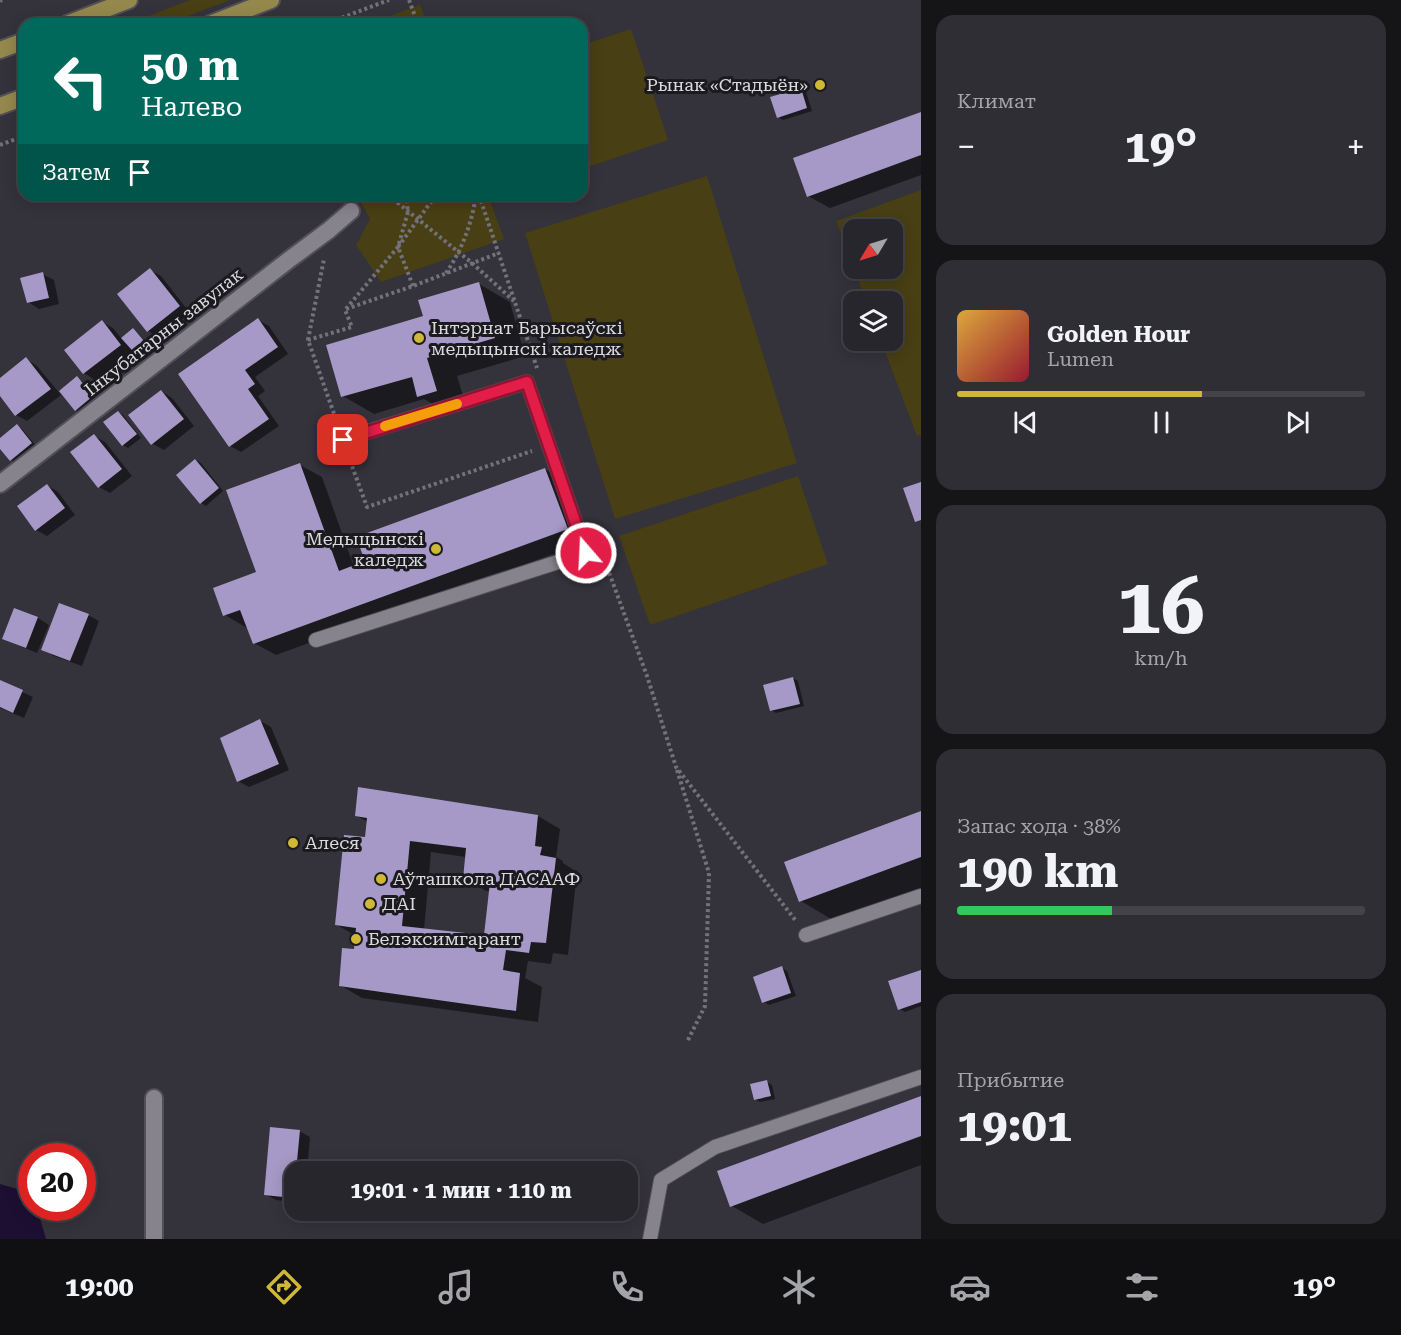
<!DOCTYPE html>
<html lang="ru">
<head>
<meta charset="utf-8">
<style>
	:root { --surface:#27262c; --page:#2f2e34; --text:#f1f3f6; --muted:#a4a5a9; --line:#434348; --accent:#d0b837 }
	body { margin:0; font-family:"Roboto Serif",serif; background:var(--page); color:var(--text); height:100vh; display:flex; flex-direction:column; font-size:22px; white-space:nowrap }
	* { box-sizing:border-box; margin:0 }
	p { font-size:20px; color:var(--muted) }
	.icon { flex:none; width:33px; height:33px; fill:none; stroke:currentColor; stroke-width:2; stroke-linecap:round; stroke-linejoin:round }
	.map { position:relative; flex:1; overflow:hidden }
	.drawer { display:flex; flex-direction:column; gap:15px; padding:15px; background:#151518; width:480px }
	.drawer>* { flex:none }
	.guide { position:absolute; left:18px; top:18px; width:570px; height:183px; border-radius:18px; box-shadow:0 3px 15px #0003,0 0 0 2px var(--line); background:#00695c; color:#fff; overflow:hidden }
	.needle { width:39px; rotate:232deg }
	.fabs { position:absolute; left:843px; top:219px; display:grid; gap:12px }
	.fabs a { display:grid; place-items:center; width:60px; height:60px; border-radius:12px; background:var(--surface); box-shadow:0 3px 15px #0003,0 0 0 2px var(--line); font-size:30px }
	.speed { position:absolute; left:18px; top:1143px; display:flex; gap:12px; font-size:30px; font-weight:700; text-align:center }
	.speed>* { display:grid; place-content:center; width:78px; height:78px; border-radius:50%; background:var(--surface); box-shadow:0 3px 15px #0003,0 0 0 2px var(--line); line-height:1 }
	.speed .limit { border:9px solid #d22; background:#fff; color:#111 }
	.pin { position:absolute; display:grid; place-items:center; width:51px; height:51px; color:#fff; margin:-26px; border-radius:12px; box-shadow:0 3px 9px #0006 }
	.me { position:absolute; width:66px; margin:-33px; rotate:341deg; stroke-linejoin:round; filter:drop-shadow(0 0 4px #0008) }
	.turn { display:flex; align-items:center; gap:21px; height:126px; padding:0 24px; font-size:27px }
	.turn .icon { width:78px; height:78px; stroke-width:2.5 }
	.turn b { display:block; font-size:42px; line-height:51px }
	.then { display:flex; align-items:center; height:57px; padding:0 24px; background:#0003; gap:12px; font-size:22px }
	.big { font-size:45px; font-weight:700; line-height:1.1 }
	.drawer .widget { flex:1; display:flex; flex-direction:column; justify-content:center; gap:9px; min-width:0; padding:0 21px; border-radius:18px; background:var(--page) }
	.drawer .dial { align-items:center; gap:0 }
	.dial b { font-size:78px; line-height:1 }
	.song { display:flex; align-items:center; gap:18px }
	.cover { width:72px; height:72px; border-radius:9px; background:linear-gradient(135deg,hsl(40 70% 55%),hsl(350 70% 35%)) }
	.played { height:6px; border-radius:3px; background:linear-gradient(90deg,var(--accent) 60%,var(--line) 60%) }
	.keys { display:flex; justify-content:space-around; direction:ltr }
	.heat { display:flex; justify-content:space-between; align-items:center; font-size:33px; direction:ltr }
	.charge { height:9px; border-radius:4px; background:linear-gradient(90deg,#34c759 38%,var(--line) 0) }
	.trip { position:absolute; left:284px; top:1161px; width:354px; height:60px; border-radius:18px; background:var(--surface); box-shadow:0 3px 15px #0003,0 0 0 2px var(--line); font-weight:700; line-height:60px; text-align:center }
	.tab-bar { display:flex; height:96px; justify-content:space-around; align-items:center; background:#100f12; color:var(--muted) }
	.tab-bar .icon { width:42px; height:42px }
	.tab-bar .active { color:var(--accent) }
	.tab-bar b { font-size:27px; color:var(--text) }
	main { display:flex; flex:1; min-height:0 }
	.map>svg:first-child { display:block }
</style>
</head>
<body>
<main>
<div class="map">
<svg width="921" height="1239" viewBox="0 0 921 1239">
	<rect width="100%" height="100%" fill="#34323b"/>
	<path fill="#483f14" d="M190 0H230L167 24H128Z
		M420 5 427 24H368Z
		M631 29 668 140 582 169V45Z
		M707 176 797 463 615 519 525 233Z
		M921 190V435L917 436 881 341 892 340V302L866 301 854 269 892 268V230H854L853 267 836 221Z
		M357 195H488L504 239 381 282 356 245 370 219Z
		M798 476 828 564 650 625 619 536Z"/>
	<path fill="#1d0f32" d="M0 1184 31 1193 32 1208H37L46 1239H0Z"/>
	<path fill="#0007" fill-rule="evenodd" d="M801 89 806 92 812 111 783 120 778 117Z
		M921 113V175L830 208 808 196Z
		M150 270 161 276 190 313 159 337 148 331Z
		M42 274 54 280 59 304 39 309 28 302Z
		M479 284 510 302 525 356 457 376 467 409 450 414 424 399 374 414 343 396 425 318Z
		M258 320 269 326 288 354 255 377 265 391 258 396 279 426 241 452 230 446 180 374Z
		M102 322 113 328 122 339 133 330 138 333 155 352 146 361 141 358 134 350 95 380 84 373 66 350Z
		M26 359 37 366 61 395 27 421 16 415 0 394V380Z
		M77 378 82 381 97 399 81 413 76 410Z
		M161 391 172 398 194 426 164 450 153 444Z
		M118 412 123 415 141 438 128 448 123 445 105 423Z
		M17 426 22 429 37 447 16 463 11 460 0 447V439Z
		M94 436 105 442 132 476 110 493 99 487Z
		M196 460 201 463 223 491 206 506 201 503Z
		M300 465 322 477 354 567 545 469 567 482 589 541 276 655 254 643 248 627 247 628 225 615 258 573Z
		M47 485 58 492 75 515 47 536 36 530Z
		M15 610 38 618 49 625 37 653 15 644 4 638Z
		M88 615 99 621 82 666 54 656 43 649Z
		M793 678 798 681 804 706 776 713 771 710Z
		M0 682 33 697 24 718 0 708Z
		M260 721 271 727 289 770 249 787 238 781Z
		M921 813V895L841 925 801 901Z
		M357 816H538L560 829 556 857 563 861V863L577 872 568 955 553 953 551 964 528 961 525 978 542 987 538 1022 362 998 340 985 355 950 356 936 337 925 366 839 368 822ZM431 852 466 857 464 878 486 891H490L486 936 424 930Z
		M782 968 787 971 796 996 769 1005 764 1002 755 978Z
		M921 971V1006L905 1012 900 1009Z
		M767 1082 772 1085 775 1099 760 1102 755 1099Z
		M921 1097V1165L763 1224 732 1206Z
		M299 1131 310 1137 307 1172H294V1202L276 1200 265 1194Z"/>
	<path fill="#a799c7" fill-rule="evenodd" d="M801 88 807 108 777 118 770 97Z
		M921 112V155L807 197 793 158Z
		M150 268 180 306 147 332 117 294Z
		M43 272 49 298 27 303 20 278Z
		M479 282 495 338 427 358 437 391 417 397 412 377 341 397 326 345 423 316 418 300Z
		M258 318 278 347 245 370 255 384 248 389 269 419 229 447 178 374Z
		M102 320 121 345 83 374 64 350Z
		M133 328 151 349 140 359 121 338Z
		M26 357 51 389 15 416 0 396V378Z
		M77 376 93 396 75 411 59 391Z
		M161 390 184 419 151 445 128 415Z
		M118 411 137 434 122 446 103 422Z
		M17 424 32 443 10 461 0 449V438Z
		M94 434 122 469 98 488 70 452Z
		M195 459 219 488 200 504 176 475Z
		M300 463 339 571 365 561 356 537 545 468 568 529 253 644 240 610 223 616 213 588 256 572 226 490Z
		M921 482V520L915 522 903 488Z
		M47 484 65 508 35 531 17 506Z
		M59 603 89 614 70 661 41 650Z
		M14 608 38 617 26 648 2 639Z
		M793 677 800 704 770 711 763 685Z
		M0 680 23 690 13 713 0 707Z
		M260 719 279 764 237 782 220 738Z
		M358 787 538 815 535 846 542 847 540 855 556 858 546 943 531 942 529 953 506 950 503 970 520 973 516 1011 339 986 342 948 354 949 356 928 335 925 344 835 365 837 367 818 355 816ZM410 841 466 848 463 879 490 882 484 935 402 926Z
		M921 811V857L799 902 784 862Z
		M782 966 791 993 762 1003 753 977Z
		M921 970V1002L898 1010 888 981Z
		M767 1080 771 1096 754 1100 750 1084Z
		M921 1096V1136L730 1207 717 1171Z
		M270 1127 300 1130 296 1172H294L293 1198 264 1195Z"/>
	<g fill="none" stroke-linecap="round" stroke-linejoin="round">
		<defs>
			<path id="service" d="M316 640 586 553 527 382 329 444
				M806 935 921 896
				M650 1239 661 1180 715 1147 921 1077"/>
			<path id="minor" d="M0 484 290 259 329 230 351 211
				M154 1098V1239"/>
			<path id="primary" d="M67 24 129 0
				M210 24 271 0
				M0 50 24 41
				M0 106 24 97"/>
		</defs>
		<use href="#service" stroke="#514f57" stroke-width="16"/>
		<use href="#minor" stroke="#514f57" stroke-width="20"/>
		<use href="#primary" stroke="#514f57" stroke-width="20"/>
		<path stroke="#737179" stroke-width="4" stroke-dasharray="3 3" stroke-linecap="butt" d="M409 0 418 24
			M0 1 2 0
			M325 24 389 0
			M0 145 24 136
			M388 195 472 263 514 301
			M479 195 537 368
			M446 273C462 250 472 223 476 195
			M413 286 398 247 436 195
			M346 309 413 286 499 253
			M308 340 324 259
			M338 425 308 340 352 327 345 310 398 247 408 212 406 195
			M348 455 367 507 532 451
			M603 556 647 676 676 767 796 921
			M677 770 709 873 705 1006 687 1042"/>
		<use href="#service" stroke="#86838d" stroke-width="14"/>
		<use href="#minor" stroke="#86838d" stroke-width="16"/>
		<use href="#primary" stroke="#94884c" stroke-width="16"/>
	</g>
	<g fill="none" stroke-linecap="round" stroke-linejoin="round">
		<defs>
			<path id="route" d="M343 440 527 382 586 553"/>
		</defs>
		<use href="#route" stroke="#92132f" stroke-width="15"/>
		<use href="#route" stroke="#e11d48" stroke-width="10"/>
		<path stroke="#f59e0b" stroke-width="10" d="M385 426 457 404"/>
	</g>
	<g fill="#d0b837" stroke="#1b1a1e" stroke-width="2">
		<circle cx="820" cy="85" r="6"/>
		<circle cx="419" cy="338" r="6"/>
		<circle cx="436" cy="549" r="6"/>
		<circle cx="293" cy="843" r="6"/>
		<circle cx="381" cy="879" r="6"/>
		<circle cx="370" cy="904" r="6"/>
		<circle cx="356" cy="939" r="6"/>
	</g>
	<g text-anchor="middle" stroke-width="6" stroke-linejoin="round" paint-order="stroke">
		<g font-size="18" fill="#dbdadf" stroke="#1b1a1e" text-anchor="start">
			<text x="808" y="91" text-anchor="end">Рынак «Стадыён»</text>
			<text x="431" y="334">Інтэрнат Барысаўскі<tspan x="431" dy="21">медыцынскі каледж</tspan></text>
			<text x="424" y="545" text-anchor="end">Медыцынскі<tspan x="424" dy="21">каледж</tspan></text>
			<text x="305" y="849">Алеся</text>
			<text x="393" y="885">Аўташкола ДАСААФ</text>
			<text x="382" y="910">ДАІ</text>
			<text x="368" y="945">Белэксимгарант</text>
		</g>
		<g font-size="18" fill="#dbdadf" stroke="#1b1a1e">
			<text transform="translate(164 332) rotate(-38)" y="6">Інкубатарны завулак</text>
		</g>
	</g>
</svg>
<div class="fabs">
<a><svg class="needle" viewBox="-14 -14 28 28"><path d="M0-13l5 13h-10z" fill="#e53935"/><path d="M0 13l5-13h-10z" fill="#a4a5a9"/></svg></a>
<a><svg class="icon" aria-label="layers" viewBox="0 0 24 24"><path d="M12 4l9 5-9 5-9-5zM3 14l9 5 9-5"/></svg></a>
</div>
<div class="speed"><div class="limit">20</div></div>
<div class="pin" style="left:343px;top:440px;background:#d93025"><svg class="icon" aria-label="arrive" viewBox="0 0 24 24"><path d="M6 21V4h12l-3 4 3 4H6"/></svg></div>
<svg class="me" style="left:586px;top:553px" viewBox="-20 -20 40 40"><circle r="17" fill="#e11d48" stroke="#fff" stroke-width="3"/><path d="M0-11L8 9 0 5-8 9z" fill="#fff"/></svg>
<div class="trip">19:01 · 1 мин · 110 m</div>
<div class="guide">
<div class="turn"><svg class="icon" aria-label="left" viewBox="0 0 24 24"><path d="M17 20v-9H6M10 6l-5 5 5 5"/></svg><div><b>50 m</b>Налево</div></div>
<div class="then">Затем<svg class="icon" aria-label="arrive" viewBox="0 0 24 24"><path d="M6 21V4h12l-3 4 3 4H6"/></svg></div>
</div>
</div>
<section class="drawer">
<div class="widget"><p>Климат</p>
<div class="heat"><a>−</a><b class="big">19°</b><a>+</a></div>
</div>
<div class="widget">
<div class="song"><i class="cover"></i><div><b>Golden Hour</b><p>Lumen</p></div></div>
<div class="played"></div>
<div class="keys"><svg class="icon" aria-label="previous" viewBox="0 0 24 24"><path d="M18 5L8 12l10 7zM5 5v14"/></svg><svg class="icon" aria-label="pause" viewBox="0 0 24 24"><path d="M8 5v14M16 5v14"/></svg><svg class="icon" aria-label="next" viewBox="0 0 24 24"><path d="M6 5l10 7-10 7zM19 5v14"/></svg></div>
</div>
<div class="widget dial"><b>16</b><p>km/h</p></div>
<div class="widget"><p>Запас хода · 38%</p><b class="big">190 km</b><div class="charge"></div></div>
<div class="widget"><p>Прибытие</p><b class="big">19:01</b></div>
</section>
</main>
<nav class="tab-bar">
<b>19:00</b>
<svg class="icon active" aria-label="directions" viewBox="0 0 24 24"><path d="M12 3l9 9-9 9-9-9zM9 14v-3h6M13 9l2 2-2 2"/></svg>
<svg class="icon" aria-label="music" viewBox="0 0 24 24"><path d="M9 18V5l10-2v13"/><circle cx="6" cy="18" r="3"/><circle cx="16" cy="16" r="3"/></svg>
<svg class="icon" aria-label="phone" viewBox="0 0 24 24"><path d="M5 4h4l2 5-3 2q2 4 5 5l2-3 5 2v4C11 20 4 13 5 4z"/></svg>
<svg class="icon" aria-label="climate" viewBox="0 0 24 24"><path d="M12 3v18M4 7l16 10M4 17L20 7"/></svg>
<svg class="icon" aria-label="car" viewBox="0 0 24 24"><path d="M5 17H2v-5l4-1 3-4h7l3 4 3 1v5h-3M9 17h6M6 11h13"/><circle cx="7" cy="17" r="2"/><circle cx="17" cy="17" r="2"/></svg>
<svg class="icon" aria-label="filters" viewBox="0 0 24 24"><path d="M4 7h16M4 17h16"/><circle cx="9" cy="7" r="2"/><circle cx="15" cy="17" r="2"/></svg>
<b>19°</b>
</nav>
</body>
</html>
